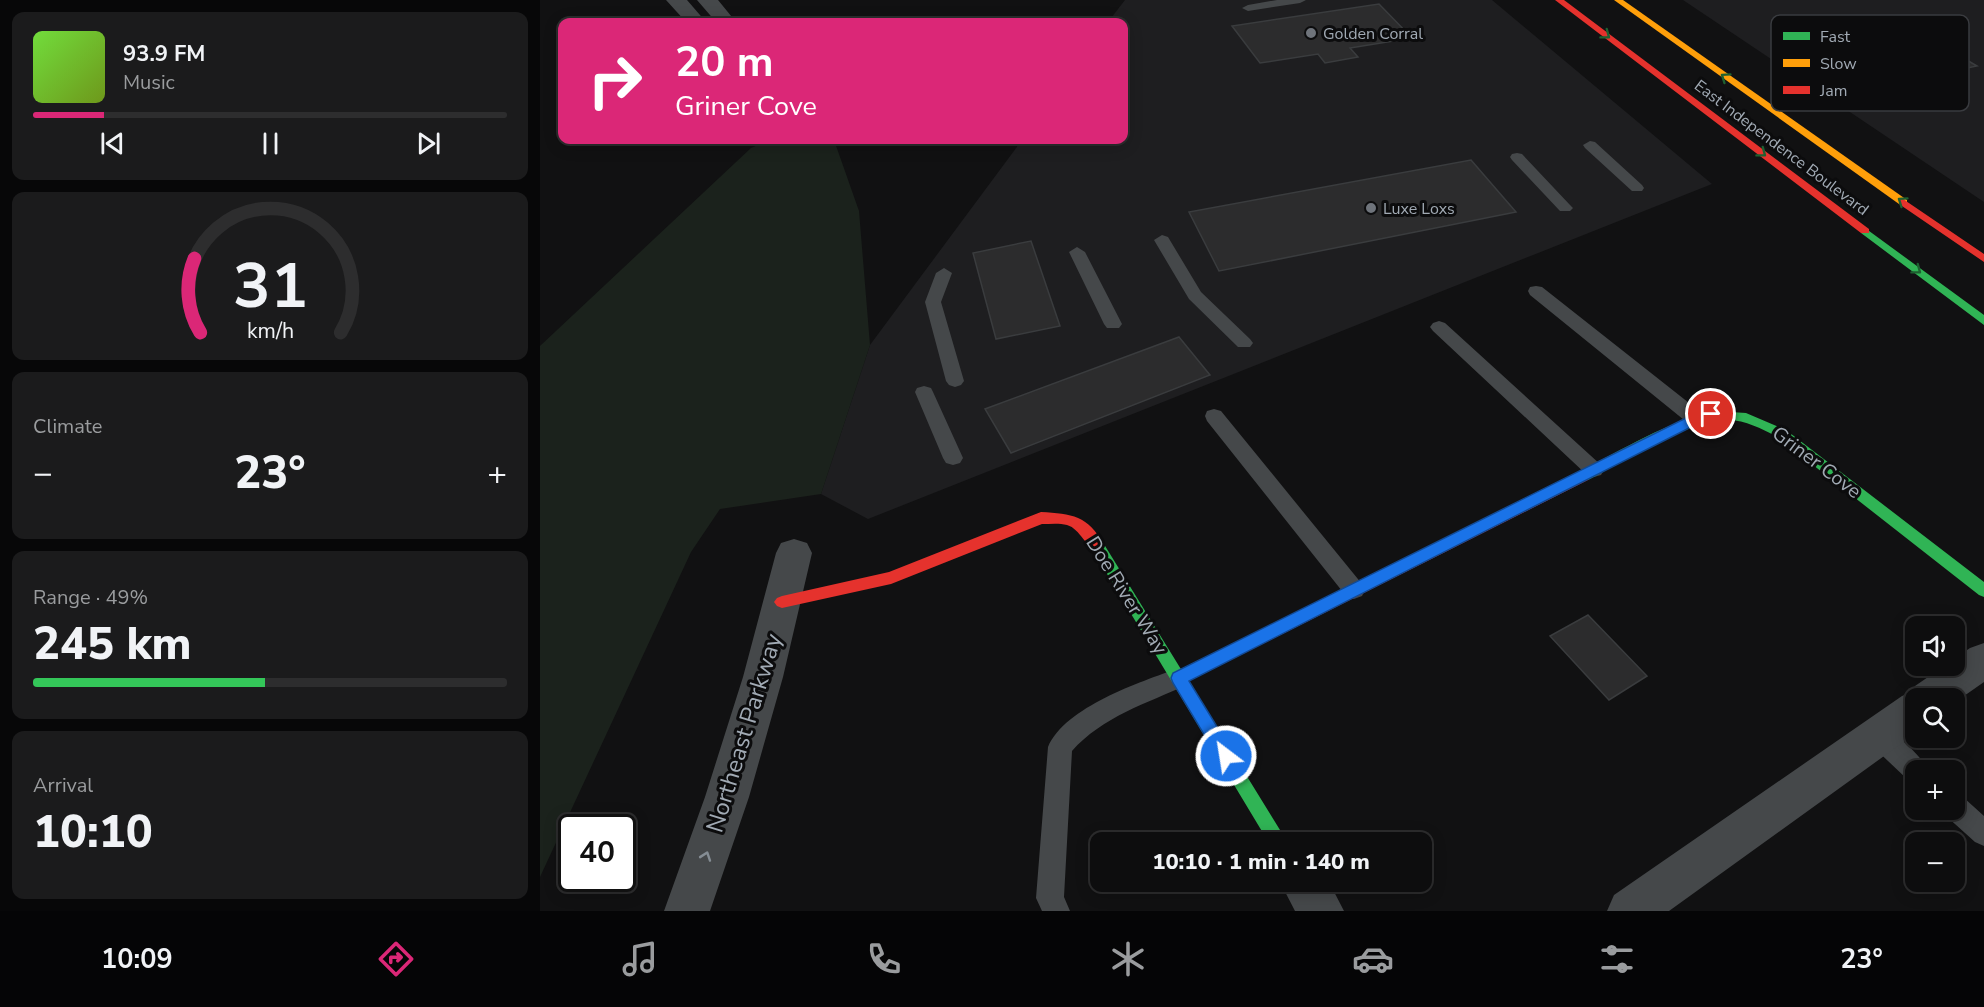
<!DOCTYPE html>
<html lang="en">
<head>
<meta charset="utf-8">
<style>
	:root { --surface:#0d0d0e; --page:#1b1b1c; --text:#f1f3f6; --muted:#9a9c9e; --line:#2d2d2e; --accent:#db2777 }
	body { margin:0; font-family:"Nunito Sans",sans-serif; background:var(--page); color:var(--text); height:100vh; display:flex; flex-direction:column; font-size:22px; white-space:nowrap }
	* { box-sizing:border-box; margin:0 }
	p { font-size:20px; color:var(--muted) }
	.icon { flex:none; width:33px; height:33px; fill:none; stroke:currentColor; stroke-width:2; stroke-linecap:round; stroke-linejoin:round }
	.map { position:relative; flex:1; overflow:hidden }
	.sheet { display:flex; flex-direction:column; gap:12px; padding:12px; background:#070708; width:540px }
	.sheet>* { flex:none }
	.top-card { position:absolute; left:18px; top:18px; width:570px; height:126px; border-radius:12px; box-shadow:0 3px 15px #0003,0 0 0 2px var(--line); background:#db2777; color:#fff; overflow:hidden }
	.controls { position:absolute; left:1365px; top:616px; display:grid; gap:12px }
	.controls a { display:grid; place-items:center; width:60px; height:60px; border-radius:12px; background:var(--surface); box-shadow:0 3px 15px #0003,0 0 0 2px var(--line); font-size:30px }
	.speed { position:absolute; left:18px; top:814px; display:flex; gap:12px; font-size:30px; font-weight:700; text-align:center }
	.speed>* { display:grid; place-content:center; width:78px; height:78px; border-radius:50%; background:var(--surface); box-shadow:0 3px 15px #0003,0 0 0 2px var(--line); line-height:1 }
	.speed .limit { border:3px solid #111; border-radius:9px; background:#fff; color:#111 }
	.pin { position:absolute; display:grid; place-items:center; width:51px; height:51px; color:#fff; margin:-26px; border:3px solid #fff; border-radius:50%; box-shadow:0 2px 6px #0007 }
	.me { position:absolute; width:66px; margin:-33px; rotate:329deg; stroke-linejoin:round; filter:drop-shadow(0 0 4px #0008) }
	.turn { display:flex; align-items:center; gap:21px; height:126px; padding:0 18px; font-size:27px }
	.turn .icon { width:78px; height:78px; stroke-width:2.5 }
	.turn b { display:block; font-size:42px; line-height:51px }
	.big { font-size:45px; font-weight:800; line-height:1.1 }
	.sheet .widget { flex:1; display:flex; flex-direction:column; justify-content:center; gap:9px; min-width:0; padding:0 21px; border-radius:12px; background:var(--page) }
	.sheet .dial { align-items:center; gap:0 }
	.dial svg { height:156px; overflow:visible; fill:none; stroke:var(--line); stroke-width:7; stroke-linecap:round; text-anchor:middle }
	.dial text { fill:var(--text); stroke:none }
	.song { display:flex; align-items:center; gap:18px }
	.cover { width:72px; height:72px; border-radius:9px; background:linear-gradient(135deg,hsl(100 70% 55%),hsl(80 70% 35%)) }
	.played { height:6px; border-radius:3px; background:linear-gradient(90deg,var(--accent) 15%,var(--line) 15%) }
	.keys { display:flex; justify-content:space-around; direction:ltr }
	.heat { display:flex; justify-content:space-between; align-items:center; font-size:33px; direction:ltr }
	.charge { height:9px; border-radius:4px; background:linear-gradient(90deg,#34c759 49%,var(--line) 0) }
	.trip { position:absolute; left:550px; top:832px; width:342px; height:60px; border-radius:12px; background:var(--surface); box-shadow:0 3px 15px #0003,0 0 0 2px var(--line); font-weight:800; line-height:60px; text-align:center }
	.menu { display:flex; height:96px; justify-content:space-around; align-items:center; background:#050506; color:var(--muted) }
	.menu .icon { width:42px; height:42px }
	.menu .selected { color:var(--accent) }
	.menu b { font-size:27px; color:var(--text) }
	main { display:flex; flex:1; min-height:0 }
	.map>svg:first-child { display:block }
</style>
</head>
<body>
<main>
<section class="sheet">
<div class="widget">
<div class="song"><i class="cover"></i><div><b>93.9 FM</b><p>Music</p></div></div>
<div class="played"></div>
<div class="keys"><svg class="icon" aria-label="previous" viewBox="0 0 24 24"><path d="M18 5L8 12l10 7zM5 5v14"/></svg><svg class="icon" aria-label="pause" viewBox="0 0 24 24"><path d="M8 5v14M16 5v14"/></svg><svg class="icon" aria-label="next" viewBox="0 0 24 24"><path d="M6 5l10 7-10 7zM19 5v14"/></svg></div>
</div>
<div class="widget dial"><svg viewBox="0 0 100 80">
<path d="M14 69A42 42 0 1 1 86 69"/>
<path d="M14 69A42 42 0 0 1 11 31" stroke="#db2777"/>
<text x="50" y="56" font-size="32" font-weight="700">31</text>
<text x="50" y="72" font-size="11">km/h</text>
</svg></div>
<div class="widget"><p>Climate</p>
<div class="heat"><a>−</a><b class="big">23°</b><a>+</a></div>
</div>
<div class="widget"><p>Range · 49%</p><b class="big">245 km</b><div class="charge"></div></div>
<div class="widget"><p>Arrival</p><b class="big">10:10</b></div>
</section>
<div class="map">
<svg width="1444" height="911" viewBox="0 0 1444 911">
	<rect width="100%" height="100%" fill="#111112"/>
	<path fill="#1e1e20" d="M585 0H952L1172 184 328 519 281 494 330 345 482 140H584V22H568Z
		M1143 0H1444V202Z"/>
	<path fill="#1b221c" d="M229 140H294L319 211 330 345 281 494 180 509 151 552 0 877V346L211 148Z"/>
	<path fill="#2c2c2d" stroke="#3a3c3e" stroke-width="1.5" d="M839 4 872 38 810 48 818 57 785 63 778 54 720 63 692 26Z
		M1389 38 1437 66 1345 85 1299 56Z
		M931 160 976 212 679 271 649 212Z
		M491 241 520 326 456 339 433 253Z
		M639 337 670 375 471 453 445 409Z
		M1048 615 1107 676 1069 700 1010 636Z"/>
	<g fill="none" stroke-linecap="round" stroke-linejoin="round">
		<path fill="#45484a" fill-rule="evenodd" d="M737 0H766L760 3 708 11 702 8 708 5Z
			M1050 141 1055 142 1102 185 1104 188 1102 191H1092L1045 148 1043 145Z
			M977 153 982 154 1030 205 1033 208 1030 211H1020L972 160 970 157 972 154Z
			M622 235 628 237 661 292 710 339 713 343 710 347H698L649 299 614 240Z
			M537 247 545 252 582 324 579 328H567L564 324 529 252Z
			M404 268 412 273 401 302 424 381 421 385 415 387 409 385 406 381 385 302 396 273Z
			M996 286 1002 287 1163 414 1165 419 1163 424 1156 426 1149 424 990 295 988 291 990 287Z
			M899 321 905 323 1061 465 1064 470 1061 475 1054 477 1047 475 893 331 890 327 893 323Z
			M384 386 391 388 393 392 423 458 420 463 413 465 406 463 403 458 375 392 377 388Z
			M674 409 681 411 822 584 825 590 822 596 814 599 806 596 667 421 665 416 667 411Z
			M639 668 647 671 651 678 647 685C607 703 562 717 532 751L524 897 530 911H502L496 898 508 747C525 707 600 682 639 668Z
			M1338 724C1353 730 1382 756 1389 771H1376V783L1367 779 1329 743 1326 735 1329 727Z
			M1414 794 1423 797 1444 816V846L1435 842 1405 815 1403 810H1414Z"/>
		<path fill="#45484a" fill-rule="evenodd" d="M126 0H147L166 22H146Z
			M157 0H178L196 22H176Z
			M254 539 267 543 272 553 243 677 209 797 170 911H124L165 797 203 677 236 553 241 543Z
			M1444 643V682L1414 703V699H1376V733L1129 911H1067L1074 895 1362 696 1372 692 1375 686 1404 666H1414V659L1430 648Z
			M740 882H789L804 911H755Z"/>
		<path fill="#30b455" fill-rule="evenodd" d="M1325 228 1444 315V325L1321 233V229Z
			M1176 411 1206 413 1246 430 1444 582V597L1439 595 1236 436C1221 429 1206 420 1188 420 1151 419 1083 462 1048 480H1038L1036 476 1038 472C1083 450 1127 421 1176 411Z
			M557 539 562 541 748 843H729L552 549 550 545 552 541Z"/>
		<path fill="#ff9f0a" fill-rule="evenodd" d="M1074 0H1083L1367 200V204H1359Z"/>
		<path fill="#e5322d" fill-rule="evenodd" d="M1015 0H1024L1329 229V233H1321Z
			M1363 199 1444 254V262L1359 204V200Z
			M1043 471 1048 472 1050 476 1048 480 645 683 639 685 633 683 631 678 633 673Z
			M501 512C532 514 548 515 564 545L562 549C547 554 542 529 527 525 520 523 510 524 502 524L351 584 242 608 237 606 234 602 237 598 242 596 349 572Z"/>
	</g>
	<defs><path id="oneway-chevron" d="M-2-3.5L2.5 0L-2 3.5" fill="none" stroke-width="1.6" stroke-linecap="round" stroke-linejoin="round" transform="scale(1.5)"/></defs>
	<g stroke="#1e6031">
		<use href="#oneway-chevron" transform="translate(1066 35) rotate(37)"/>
		<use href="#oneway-chevron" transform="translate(1185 77) rotate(-145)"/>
		<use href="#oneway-chevron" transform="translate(1222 153) rotate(37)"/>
		<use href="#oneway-chevron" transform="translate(1362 201) rotate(-145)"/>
		<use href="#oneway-chevron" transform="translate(1377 270) rotate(37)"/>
	</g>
	<use stroke="#858d94" href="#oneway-chevron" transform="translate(166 856) rotate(-71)"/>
	<path fill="#1a73e8" stroke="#114b97" stroke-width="1.5" d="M1171 409 1176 411 1178 414 1176 417 1161 422 649 681 695 756 692 761 686 764 680 761 633 683 631 678 633 673 1152 415Z"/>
	<g fill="#6f747b" stroke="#0c0c0d" stroke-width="2">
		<circle cx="771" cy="33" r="6"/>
		<circle cx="831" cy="208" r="6"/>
	</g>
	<g text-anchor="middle" stroke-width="6" stroke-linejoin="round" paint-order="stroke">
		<g font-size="16" fill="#a1aab4" stroke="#0c0c0d" text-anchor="start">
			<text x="783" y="39">Golden Corral</text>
			<text x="843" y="214">Luxe Loxs</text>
		</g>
		<g font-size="16" fill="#a1aab4" stroke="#0c0c0d">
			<text transform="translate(1242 147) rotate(37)" y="6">East Independence Boulevard</text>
		</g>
		<g font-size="20" fill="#a1aab4" stroke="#0c0c0d">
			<text transform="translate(1277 462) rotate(37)" y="7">Griner Cove</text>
			<text transform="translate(587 595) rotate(58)" y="7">Doe River Way</text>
		</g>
		<g font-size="24" fill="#a1aab4" stroke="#0c0c0d">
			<text transform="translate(204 733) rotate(-73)" y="8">Northeast Parkway</text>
		</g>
	</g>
	<rect x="1231" y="15" width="198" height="96" rx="9" fill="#0c0c0d" stroke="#393b3f" stroke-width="1.5"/>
	<rect x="1243" y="32" width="27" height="8" fill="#30b455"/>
	<rect x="1243" y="59" width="27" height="8" fill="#ff9f0a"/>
	<rect x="1243" y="86" width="27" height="8" fill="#e5322d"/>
	<g font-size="16" fill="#a1aab4">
		<text x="1280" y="42">Fast</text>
		<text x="1280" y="69">Slow</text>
		<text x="1280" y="96">Jam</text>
	</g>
</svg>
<div class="controls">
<a><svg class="icon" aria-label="sound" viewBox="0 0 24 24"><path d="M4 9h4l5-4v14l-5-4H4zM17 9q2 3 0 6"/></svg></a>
<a><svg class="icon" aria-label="search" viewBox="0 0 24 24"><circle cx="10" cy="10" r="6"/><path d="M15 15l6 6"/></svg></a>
<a>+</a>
<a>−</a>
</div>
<div class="speed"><div class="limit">40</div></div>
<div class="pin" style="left:1171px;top:414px;background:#d93025"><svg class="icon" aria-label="arrive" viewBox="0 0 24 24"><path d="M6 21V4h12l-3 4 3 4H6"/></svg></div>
<svg class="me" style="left:686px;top:756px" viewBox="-20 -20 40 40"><circle r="17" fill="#1a73e8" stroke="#fff" stroke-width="3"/><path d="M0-11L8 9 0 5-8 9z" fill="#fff"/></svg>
<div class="trip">10:10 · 1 min · 140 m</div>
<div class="top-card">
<div class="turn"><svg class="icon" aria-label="right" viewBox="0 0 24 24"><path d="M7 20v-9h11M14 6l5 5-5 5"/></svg><div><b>20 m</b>Griner Cove</div></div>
</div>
</div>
</main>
<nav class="menu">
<b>10:09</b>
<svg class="icon selected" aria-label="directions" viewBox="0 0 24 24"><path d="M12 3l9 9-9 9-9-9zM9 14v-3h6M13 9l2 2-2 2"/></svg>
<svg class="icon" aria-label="music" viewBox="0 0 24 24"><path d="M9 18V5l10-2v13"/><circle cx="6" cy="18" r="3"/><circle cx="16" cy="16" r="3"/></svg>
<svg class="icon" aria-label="phone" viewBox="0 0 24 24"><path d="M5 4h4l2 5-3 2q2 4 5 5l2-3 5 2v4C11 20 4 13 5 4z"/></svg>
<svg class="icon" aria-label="climate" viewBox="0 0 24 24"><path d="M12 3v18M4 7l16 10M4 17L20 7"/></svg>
<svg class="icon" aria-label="car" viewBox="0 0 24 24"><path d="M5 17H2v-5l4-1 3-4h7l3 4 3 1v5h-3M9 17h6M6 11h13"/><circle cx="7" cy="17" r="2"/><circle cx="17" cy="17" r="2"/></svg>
<svg class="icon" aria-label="filters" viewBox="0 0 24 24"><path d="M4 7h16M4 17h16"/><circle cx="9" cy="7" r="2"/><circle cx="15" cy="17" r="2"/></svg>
<b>23°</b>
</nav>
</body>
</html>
